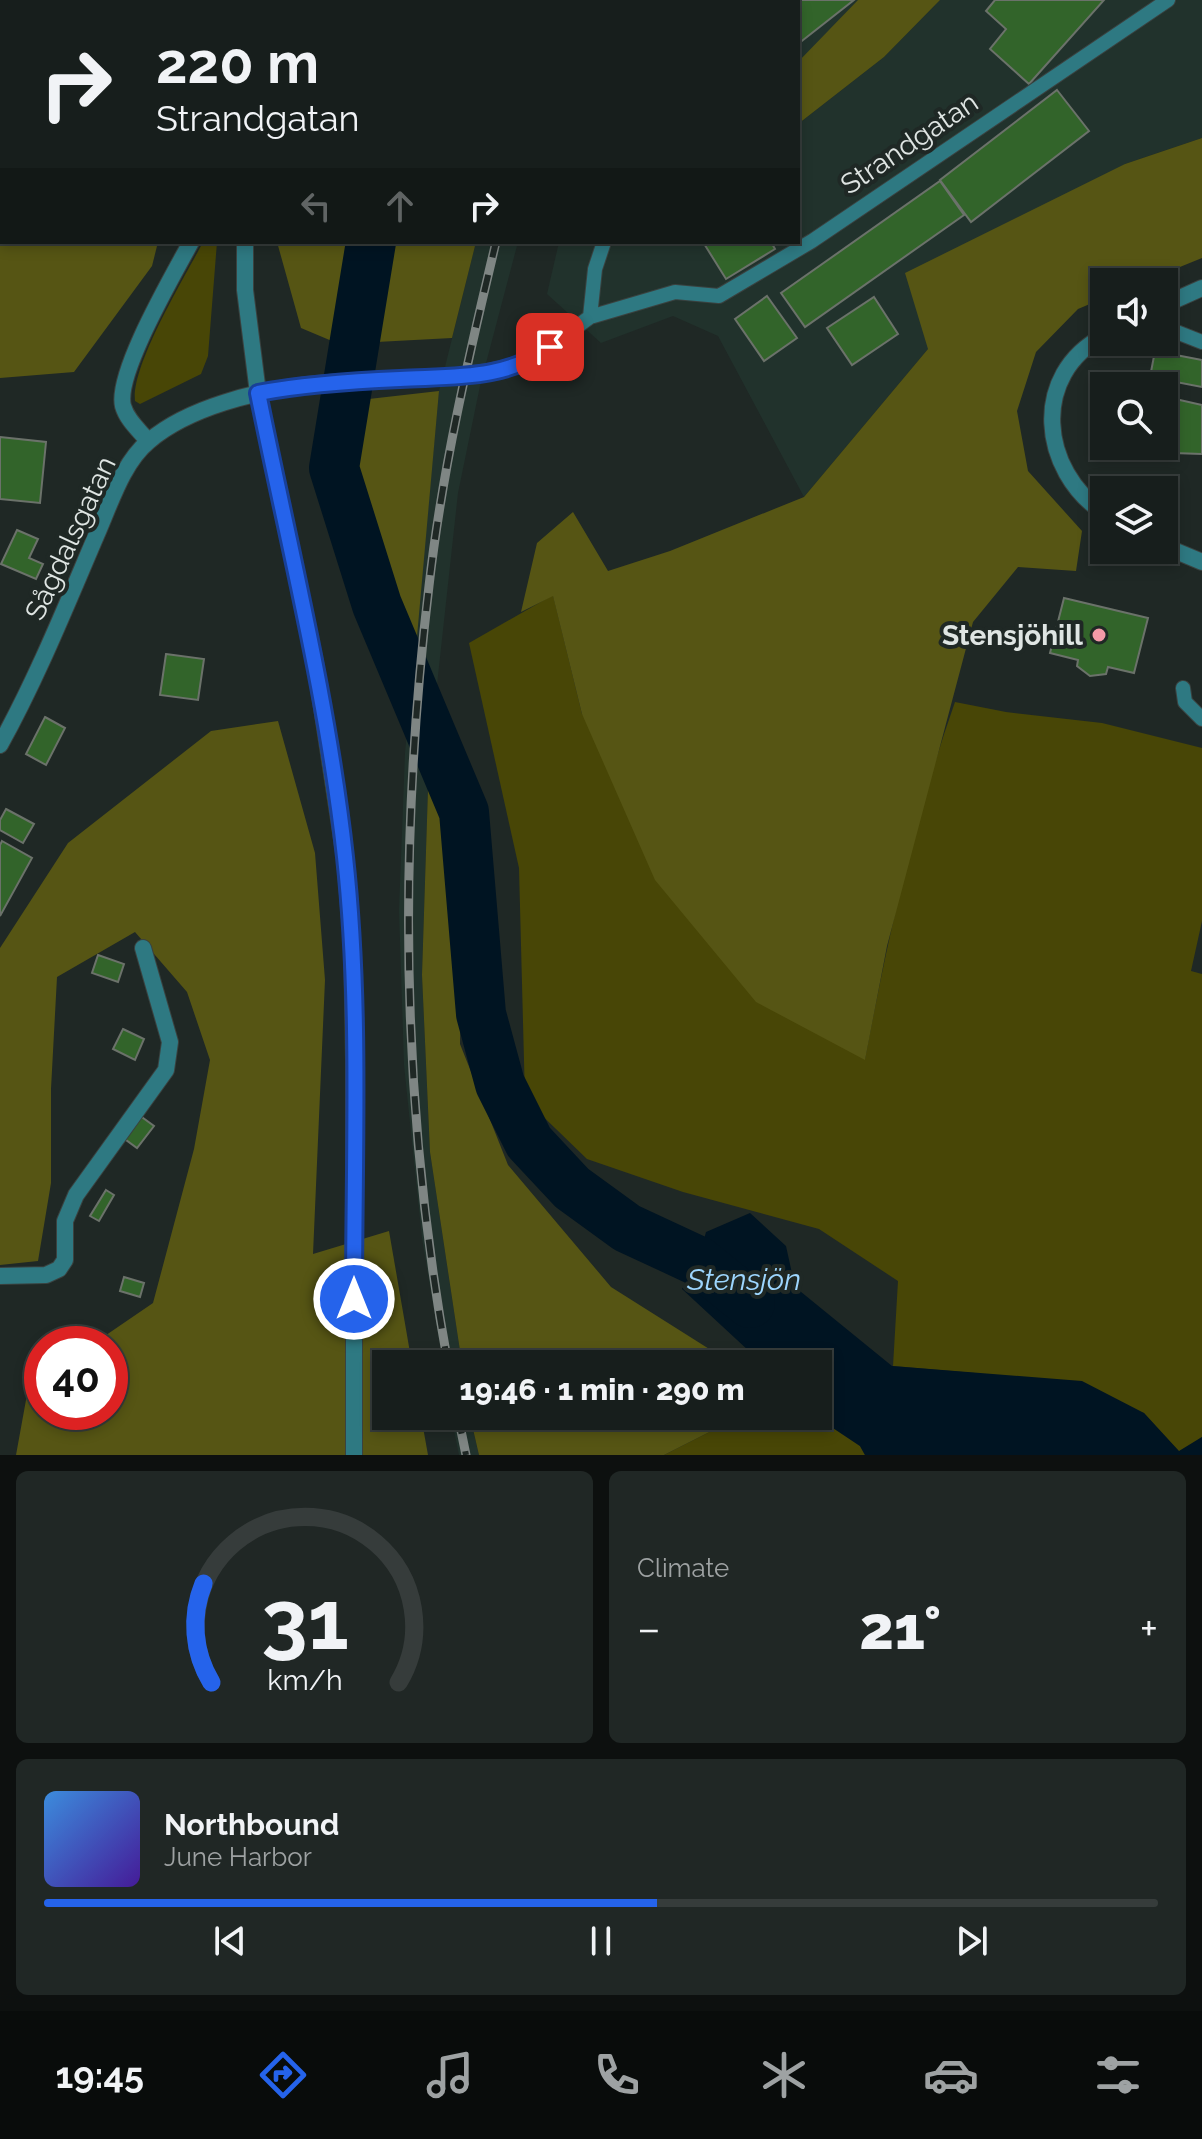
<!DOCTYPE html>
<html lang="en">
<head>
<meta charset="utf-8">
<style>
	:root { --surface:#171e1c; --page:#202725; --text:#f1f3f6; --muted:#9ea2a3; --line:#363c3b; --accent:#2563eb }
	body { margin:0; font-family:Raleway,sans-serif; background:var(--page); color:var(--text); height:100vh; display:flex; flex-direction:column; font-size:30px; white-space:nowrap }
	* { box-sizing:border-box; margin:0 }
	p { font-size:26px; color:var(--muted) }
	.icon { flex:none; width:44px; height:44px; fill:none; stroke:currentColor; stroke-width:2; stroke-linecap:round; stroke-linejoin:round }
	.map { position:relative; height:1455px; overflow:hidden }
	.details { display:flex; flex-direction:column; gap:16px; padding:16px; background:#0d100f; flex:1 }
	.details>* { flex:none }
	.banner { position:absolute; left:0px; top:0px; width:800px; height:244px; box-shadow:0 4px 12px #0003,0 0 0 2px var(--line); background:#171e1c; color:var(--text); overflow:hidden }
	.buttons { position:absolute; left:1090px; top:268px; display:grid; gap:16px }
	.buttons a { display:grid; place-items:center; width:88px; height:88px; border-radius:0px; background:var(--surface); box-shadow:0 4px 12px #0003,0 0 0 2px var(--line); font-size:40px }
	.speed { position:absolute; left:24px; top:1326px; display:flex; gap:16px; font-size:40px; font-weight:700; text-align:center }
	.speed>* { display:grid; place-content:center; width:104px; height:104px; border-radius:50%; background:var(--surface); box-shadow:0 4px 12px #0003,0 0 0 2px var(--line); line-height:1 }
	.speed .limit { border:12px solid #d22; background:#fff; color:#111 }
	.pin { position:absolute; display:grid; place-items:center; width:68px; height:68px; color:#fff; margin:-34px; border-radius:16px; box-shadow:0 4px 12px #0006 }
	.me { position:absolute; width:88px; margin:-44px; rotate:0deg; stroke-linejoin:round; filter:drop-shadow(0 0 6px #0008) }
	.turn { display:flex; align-items:center; gap:28px; height:168px; padding:0 24px; font-size:36px }
	.turn .icon { width:104px; height:104px; stroke-width:2.5 }
	.turn b { display:block; font-size:56px; line-height:68px }
	.lanes { display:flex; align-items:center; height:76px; padding:0 24px; background:#0003; justify-content:center; gap:40px; direction:ltr }
	.lanes .off { opacity:.35 }
	.big { font-size:60px; font-weight:800; line-height:1.1 }
	.details .widget { flex:1; display:flex; flex-direction:column; justify-content:center; gap:12px; min-width:0; padding:0 28px; border-radius:12px; background:var(--page) }
	.details .dial { align-items:center; gap:0 }
	.dial svg { height:208px; overflow:visible; fill:none; stroke:var(--line); stroke-width:7; stroke-linecap:round; text-anchor:middle }
	.dial text { fill:var(--text); stroke:none }
	.song { display:flex; align-items:center; gap:24px }
	.cover { width:96px; height:96px; border-radius:12px; background:linear-gradient(135deg,hsl(210 70% 55%),hsl(260 70% 35%)) }
	.played { height:8px; border-radius:4px; background:linear-gradient(90deg,var(--accent) 55%,var(--line) 55%) }
	.keys { display:flex; justify-content:space-around; direction:ltr }
	.heat { display:flex; justify-content:space-between; align-items:center; font-size:44px; direction:ltr }
	.details .tiles { flex:1; display:grid; gap:16px; grid-template-columns:1fr 1fr }
	.widget:last-child { grid-column:span 2 }
	.trip { position:absolute; left:372px; top:1350px; width:460px; height:80px; border-radius:0px; background:var(--surface); box-shadow:0 4px 12px #0003,0 0 0 2px var(--line); font-weight:800; line-height:80px; text-align:center }
	.dock { display:flex; height:128px; justify-content:space-around; align-items:center; background:#090c0b; color:var(--muted) }
	.dock .icon { width:56px; height:56px }
	.dock .active { color:var(--accent) }
	.dock b { font-size:36px; color:var(--text) }
	.map>svg:first-child { display:block }
</style>
</head>
<body>
<div class="map">
<svg width="1202" height="1455" viewBox="0 0 1202 1455">
	<rect width="100%" height="100%" fill="#1f2825"/>
	<path fill="#21322c" d="M538 0H864L798 64V2Z
		M940 0H1202V138L1125 164 928 349 804 497 718 336 673 316 601 343 547 294 559 242H798V124L884 57Z
		M476 242H518L480 386 458 493 429 758 422 975 430 1152 462 1364H443L422 1238 404 1065 399 910 405 753 439 391Z
		M451 1416H470L479 1455H459Z"/>
	<path fill="#484606" d="M203 242H217L208 356 201 374 140 404 135 401C131 365 185 277 203 242Z
		M553 595 582 714 865 1059C888 938 914 818 955 702L1006 712 1102 723 1202 748V921L1191 971 1202 974V1437L1179 1452 1144 1413 975 1373 893 1366 898 1281 819 1229 683 1192 587 1159 525 1099 519 868 469 643Z
		M741 1416H815L860 1446 865 1455H664Z"/>
	<path fill="#565514" d="M0 0H214L2 2V242H158L152 266 74 372 0 378Z
		M858 0H940L884 57 798 124V62Z
		M1202 138V258L1143 282H1104V298L1078 309 1036 352 1017 411 1028 471 1082 531 1076 571 1018 567 973 622 887 946 865 1060 756 1002 655 880 582 714 553 596 521 612 537 543 573 512 608 571 670 551 804 497 928 349 905 273 1125 164Z
		M277 242H476L452 338 339 344 301 328Z
		M439 391 415 659 385 592 356 470 360 400Z
		M278 721 315 853 325 980 313 1254 389 1231 412 1364H386V1416H421L428 1455H16L28 1389 42 1379V1412H110V1344H93L153 1303 194 1149 210 1060 187 992 135 932 57 977 51 1089V1183L38 1261 0 1265V948L68 843 211 731Z
		M429 758 457 821 462 907 460 1044 508 1165 611 1287 733 1364H462L430 1152 422 975Z
		M470 1416H741L664 1455H479Z"/>
	<path fill="#001422" d="M750 1213 786 1246 795 1287 892 1366 1082 1381 1144 1413 1179 1451 1202 1437V1455H865L860 1446 815 1416H818V1364H763L682 1289 698 1261 706 1232Z"/>
	<g fill="none" stroke-linecap="round" stroke-linejoin="round">
		<path stroke="#001422" stroke-width="50" d="M357 2 358 0
			M371 242 334 468 377 605 464 812 481 1014 500 1084 529 1142 572 1188 627 1228 698 1261 750 1303"/>
	</g>
	<path fill="#32642a" stroke="#6b726a" stroke-width="2" d="M630 0H854L798 44V2Z
		M995 0H1104L1029 84 990 49 1006 29 986 11Z
		M1057 90 1089 131 971 222 940 180Z
		M940 181 964 215 805 327 781 293Z
		M703 242H771L775 249 726 279Z
		M767 296 797 338 764 361 735 319Z
		M874 297 898 334 852 365 827 328Z
		M1155 351 1202 360V387L1150 377Z
		M1093 398H1104V446H1127V451L1111 452V446L1095 447Z
		M1171 398 1202 405V454L1174 453 1175 448 1164 445Z
		M0 437 46 442 40 503 0 499Z
		M17 530 38 539 29 558 43 564 36 579 1 564Z
		M1064 598 1148 618 1134 673 1108 667 1106 674 1090 676 1077 666 1078 660 1050 653Z
		M166 654 204 659 198 700 160 695Z
		M45 717 65 728 46 765 26 754Z
		M6 809 34 824 23 843 0 830V820Z
		M2 841 32 858 0 916V845Z
		M98 955 124 964 118 982 92 973Z
		M123 1029 144 1039 135 1060 113 1049Z
		M139 1115 154 1126 137 1148 122 1137Z
		M106 1190 114 1195 99 1221 90 1216Z
		M124 1277 144 1283 140 1297 120 1291Z
		M58 1333 71 1340 69 1344H52Z"/>
	<g fill="none" stroke-linecap="round" stroke-linejoin="round">
		<defs>
			<path id="service" d="M615 0V2
				M416 2 417 0
				M480 2 481 0
				M590 317 595 269 604 242
				M1164 317 1174 331 1202 342
				M529 362 590 317 675 292 719 296 812 241 1168 0
				M1183 688 1185 702 1202 719"/>
			<path id="minor" d="M238 2 239 0
				M1164 305 1202 288
				M1104 336C1030 374 1040 471 1104 513
				M148 441C139 430 127 420 123 406 115 374 174 274 191 242
				M1164 546 1202 562
				M0 745C37 678 66 606 96 536 110 505 122 463 149 441 189 407 257 391 307 385 382 376 457 385 529 362
				M0 1276 46 1275 59 1269 65 1260V1221L76 1195 166 1070 170 1042 143 948"/>
			<path id="tertiary" d="M264 2V0
				M245 242V290L258 393 315 662 345 859 352 944 354 1061V1455"/>
		</defs>
		<use href="#service" stroke="#3a4240" stroke-width="16"/>
		<use href="#minor" stroke="#3a4240" stroke-width="18"/>
		<use href="#tertiary" stroke="#3a4240" stroke-width="18"/>
		<use href="#service" stroke="#2e7982" stroke-width="14"/>
		<use href="#minor" stroke="#2e7982" stroke-width="16"/>
		<use href="#tertiary" stroke="#2e7982" stroke-width="16"/>
		<defs>
			<path id="rail" d="M560 2V0
				M448 1364C401 1108 398 845 429 586 442 470 469 355 496 242
				M458 1416 466 1455"/>
		</defs>
		<use href="#rail" stroke="#7f8684" stroke-width="9"/>
		<use href="#rail" stroke="#1f2825" stroke-width="6" stroke-dasharray="18" stroke-linecap="butt"/>
	</g>
	<g fill="none" stroke-linecap="round" stroke-linejoin="round">
		<defs>
			<path id="route" d="M354 1299C354 1152 361 1003 345 857 328 700 289 547 258 393 305 384 352 381 400 379 453 376 506 380 550 347"/>
		</defs>
		<use href="#route" stroke="#184099" stroke-width="20"/>
		<use href="#route" stroke="#2563eb" stroke-width="14"/>
	</g>
	<circle fill="#f39aa7" stroke="#1f2825" stroke-width="3" cx="1099" cy="635" r="8"/>
	<g text-anchor="middle" stroke-width="8" stroke-linejoin="round" paint-order="stroke">
		<g font-size="28" fill="#dfe5e3" stroke="#1f2825">
			<text transform="translate(909 143) rotate(-34)" y="10">Strandgatan</text>
			<text transform="translate(70 538) rotate(-65)" y="10">Sågdalsgatan</text>
		</g>
		<g font-size="28" font-weight="bold" fill="#dfe5e3" stroke="#1f2825" text-anchor="end">
			<text x="1083" y="645">Stensjöhill</text>
		</g>
		<g font-size="30" font-style="italic" fill="#9dd6fe" stroke="#1f2825">
			<text x="744" y="1290">Stensjön</text>
		</g>
	</g>
</svg>
<div class="buttons">
<a><svg class="icon" aria-label="sound" viewBox="0 0 24 24"><path d="M4 9h4l5-4v14l-5-4H4zM17 9q2 3 0 6"/></svg></a>
<a><svg class="icon" aria-label="search" viewBox="0 0 24 24"><circle cx="10" cy="10" r="6"/><path d="M15 15l6 6"/></svg></a>
<a><svg class="icon" aria-label="layers" viewBox="0 0 24 24"><path d="M12 4l9 5-9 5-9-5zM3 14l9 5 9-5"/></svg></a>
</div>
<div class="speed"><div class="limit">40</div></div>
<div class="pin" style="left:550px;top:347px;background:#d93025"><svg class="icon" aria-label="arrive" viewBox="0 0 24 24"><path d="M6 21V4h12l-3 4 3 4H6"/></svg></div>
<svg class="me" style="left:354px;top:1299px" viewBox="-20 -20 40 40"><circle r="17" fill="#2563eb" stroke="#fff" stroke-width="3"/><path d="M0-11L8 9 0 5-8 9z" fill="#fff"/></svg>
<div class="trip">19:46 · 1 min · 290 m</div>
<div class="banner">
<div class="turn"><svg class="icon" aria-label="right" viewBox="0 0 24 24"><path d="M7 20v-9h11M14 6l5 5-5 5"/></svg><div><b>220 m</b>Strandgatan</div></div>
<div class="lanes"><svg class="icon off" aria-label="left" viewBox="0 0 24 24"><path d="M17 20v-9H6M10 6l-5 5 5 5"/></svg><svg class="icon off" aria-label="ahead" viewBox="0 0 24 24"><path d="M12 20V5M6 11l6-6 6 6"/></svg><svg class="icon" aria-label="right" viewBox="0 0 24 24"><path d="M7 20v-9h11M14 6l5 5-5 5"/></svg></div>
</div>
</div>
<section class="details">
<div class="tiles">
<div class="widget dial"><svg viewBox="0 0 100 80">
<path d="M14 69A42 42 0 1 1 86 69"/>
<path d="M14 69A42 42 0 0 1 11 31" stroke="#2563eb"/>
<text x="50" y="56" font-size="32" font-weight="700">31</text>
<text x="50" y="72" font-size="11">km/h</text>
</svg></div>
<div class="widget"><p>Climate</p>
<div class="heat"><a>−</a><b class="big">21°</b><a>+</a></div>
</div>
<div class="widget">
<div class="song"><i class="cover"></i><div><b>Northbound</b><p>June Harbor</p></div></div>
<div class="played"></div>
<div class="keys"><svg class="icon" aria-label="previous" viewBox="0 0 24 24"><path d="M18 5L8 12l10 7zM5 5v14"/></svg><svg class="icon" aria-label="pause" viewBox="0 0 24 24"><path d="M8 5v14M16 5v14"/></svg><svg class="icon" aria-label="next" viewBox="0 0 24 24"><path d="M6 5l10 7-10 7zM19 5v14"/></svg></div>
</div>
</div>
</section>
<nav class="dock">
<b>19:45</b>
<svg class="icon active" aria-label="directions" viewBox="0 0 24 24"><path d="M12 3l9 9-9 9-9-9zM9 14v-3h6M13 9l2 2-2 2"/></svg>
<svg class="icon" aria-label="music" viewBox="0 0 24 24"><path d="M9 18V5l10-2v13"/><circle cx="6" cy="18" r="3"/><circle cx="16" cy="16" r="3"/></svg>
<svg class="icon" aria-label="phone" viewBox="0 0 24 24"><path d="M5 4h4l2 5-3 2q2 4 5 5l2-3 5 2v4C11 20 4 13 5 4z"/></svg>
<svg class="icon" aria-label="climate" viewBox="0 0 24 24"><path d="M12 3v18M4 7l16 10M4 17L20 7"/></svg>
<svg class="icon" aria-label="car" viewBox="0 0 24 24"><path d="M5 17H2v-5l4-1 3-4h7l3 4 3 1v5h-3M9 17h6M6 11h13"/><circle cx="7" cy="17" r="2"/><circle cx="17" cy="17" r="2"/></svg>
<svg class="icon" aria-label="filters" viewBox="0 0 24 24"><path d="M4 7h16M4 17h16"/><circle cx="9" cy="7" r="2"/><circle cx="15" cy="17" r="2"/></svg>
</nav>
</body>
</html>
